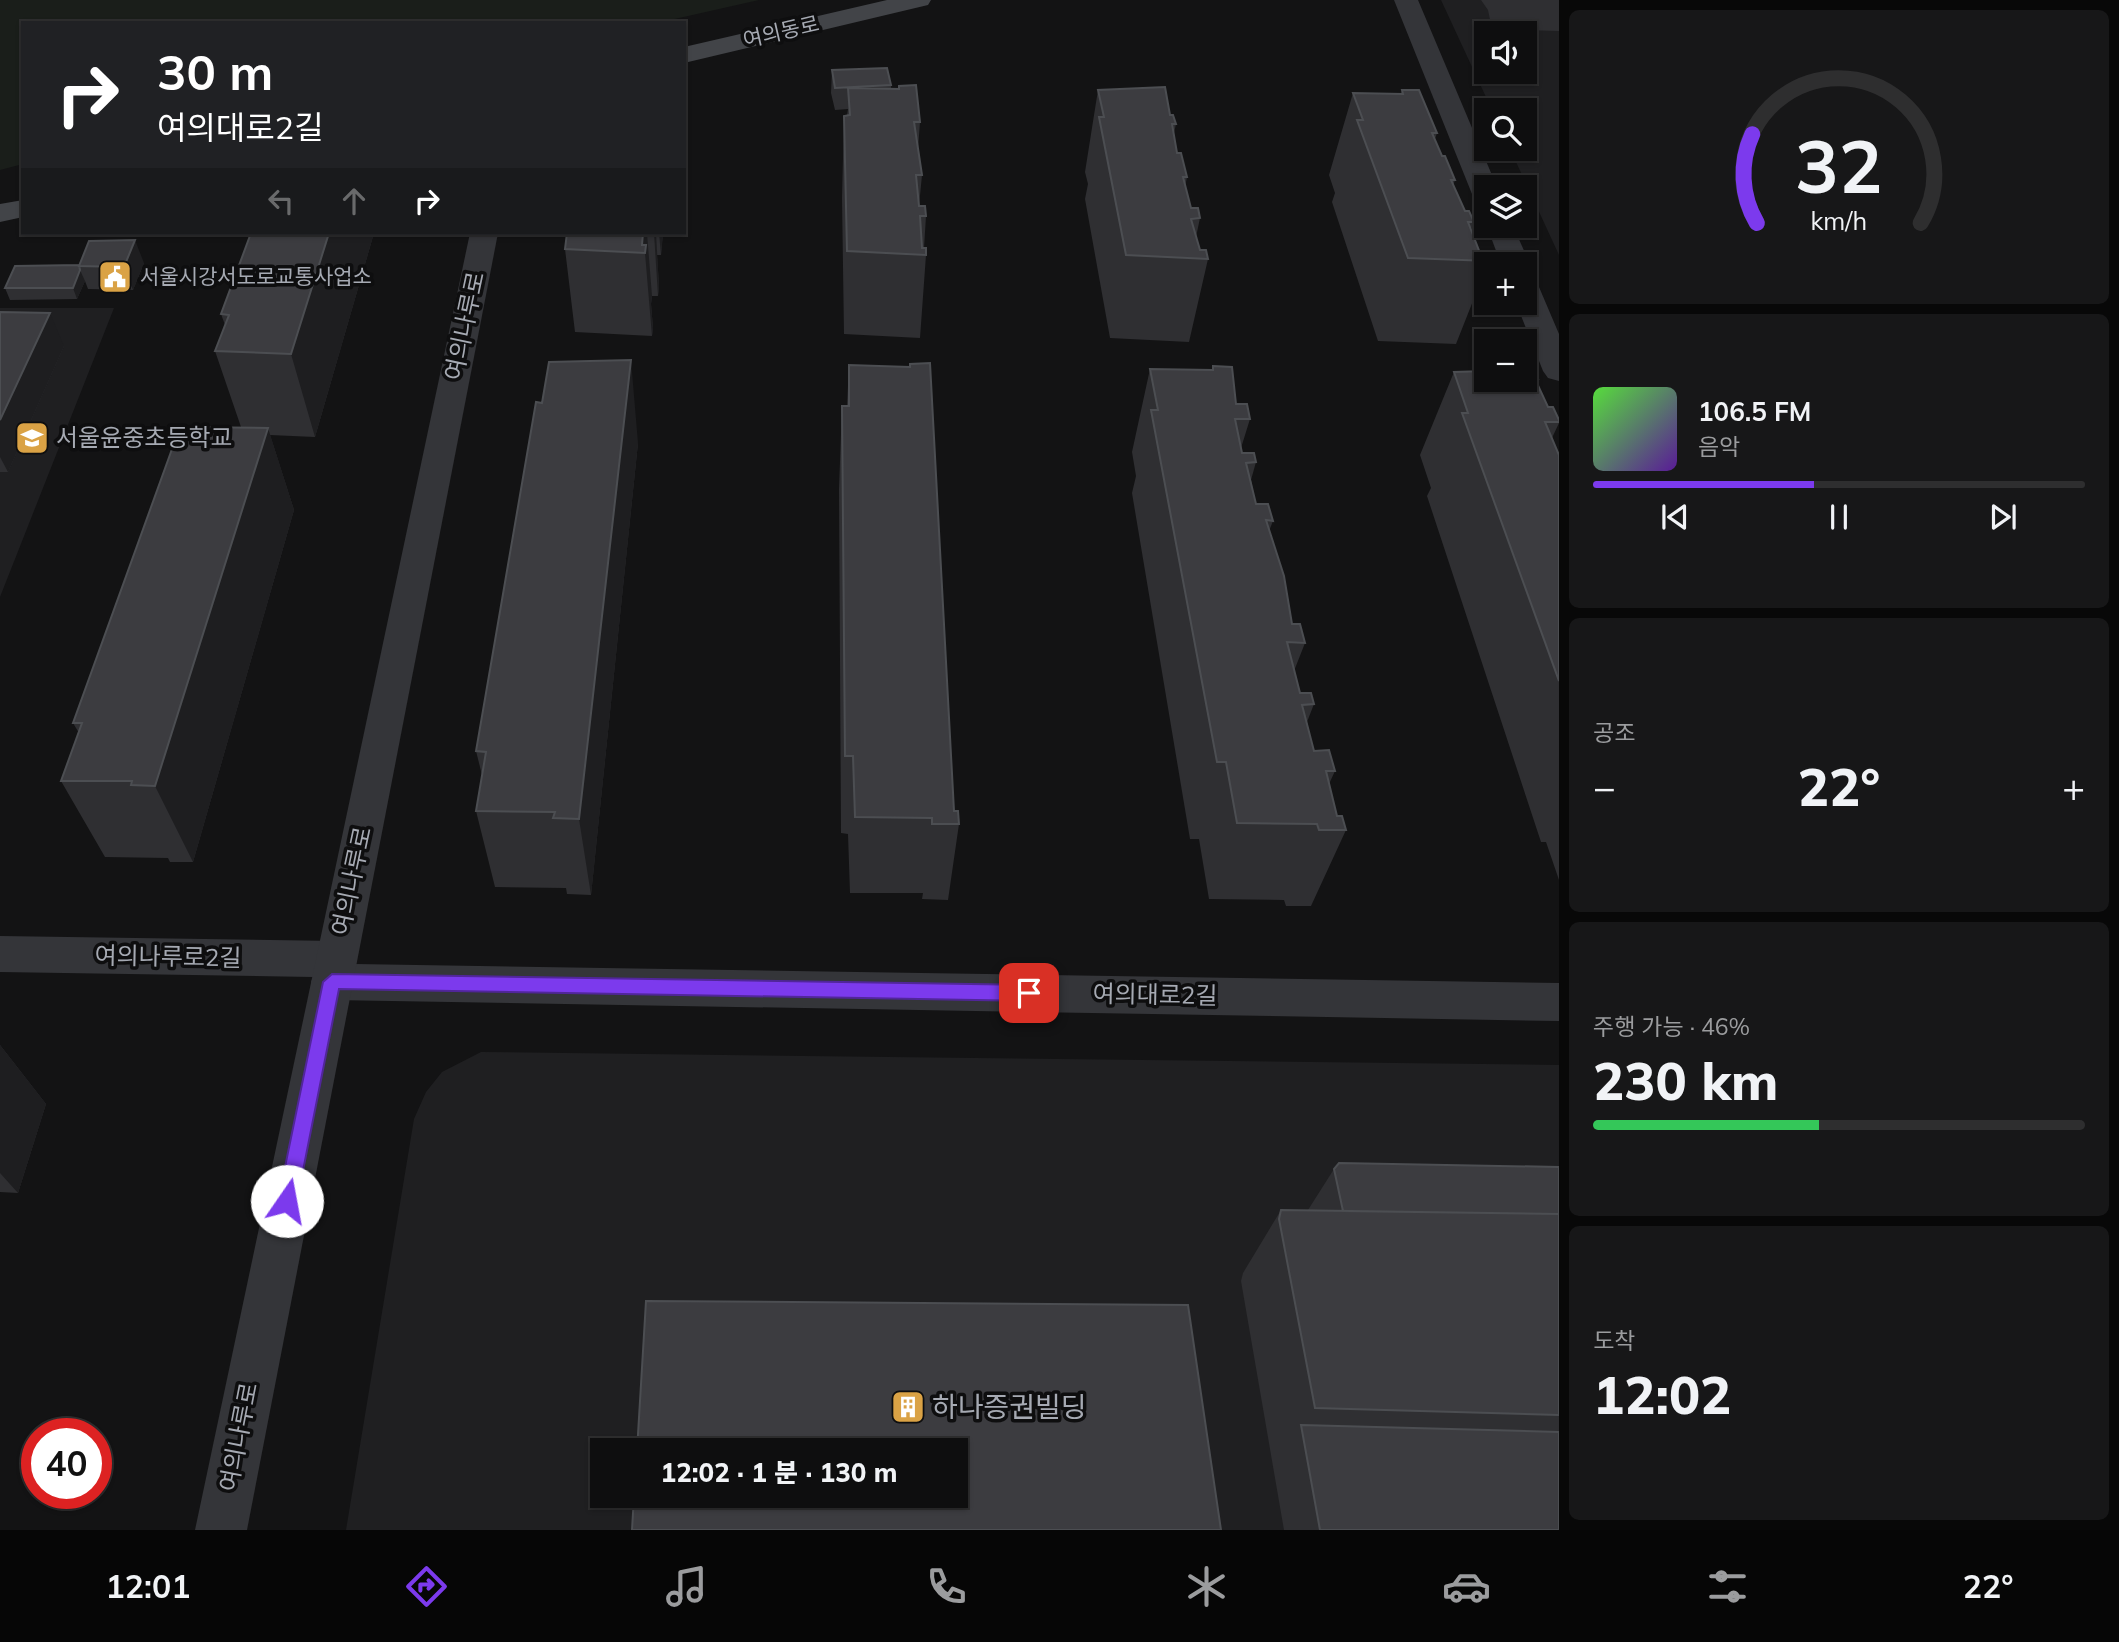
<!DOCTYPE html>
<html lang="ko">
<head>
<meta charset="utf-8">
<style>
	:root { --surface:#0e0e0f; --page:#171718; --text:#f1f3f6; --muted:#9b9c9e; --line:#2e2e2f; --accent:#7c3aed }
	body { margin:0; font-family:Mulish,"Noto Sans KR",sans-serif; background:var(--page); color:var(--text); height:100vh; display:flex; flex-direction:column; font-size:26px; white-space:nowrap }
	* { box-sizing:border-box; margin:0 }
	p { font-size:23px; color:var(--muted) }
	.icon { flex:none; width:38px; height:38px; fill:none; stroke:currentColor; stroke-width:2; stroke-linecap:round; stroke-linejoin:round }
	.map { position:relative; flex:1; overflow:hidden }
	.side { display:flex; flex-direction:column; gap:10px; padding:10px; background:#080808; width:560px }
	.side>* { flex:none }
	.top-card { position:absolute; left:21px; top:21px; width:665px; height:214px; border-radius:0px; box-shadow:0 2px 5px #0004,0 0 0 2px var(--line); background:#202124; color:#fff; overflow:hidden }
	.tools { position:absolute; left:1474px; top:21px; display:grid; gap:14px }
	.tools a { display:grid; place-items:center; width:63px; height:63px; border-radius:0px; background:var(--surface); box-shadow:0 2px 5px #0004,0 0 0 2px var(--line); font-size:35px }
	.speed { position:absolute; left:21px; top:1418px; display:flex; gap:14px; font-size:35px; font-weight:700; text-align:center }
	.speed>* { display:grid; place-content:center; width:91px; height:91px; border-radius:50%; background:var(--surface); box-shadow:0 2px 5px #0004,0 0 0 2px var(--line); line-height:1 }
	.speed .limit { border:10px solid #d22; background:#fff; color:#111 }
	.pin { position:absolute; display:grid; place-items:center; width:60px; height:60px; color:#fff; margin:-30px; border-radius:14px; box-shadow:0 4px 10px #0006 }
	.me { position:absolute; width:77px; margin:-38px; rotate:12deg; stroke-linejoin:round; filter:drop-shadow(0 0 5px #0008) }
	.turn { display:flex; align-items:center; gap:24px; height:147px; padding:0 21px; font-size:32px }
	.turn .icon { width:91px; height:91px; stroke-width:2.5 }
	.turn b { display:block; font-size:49px; line-height:60px }
	.lanes { display:flex; align-items:center; height:66px; padding:0 21px; background:#0003; justify-content:center; gap:35px; direction:ltr }
	.lanes .off { opacity:.35 }
	.big { font-size:52px; font-weight:800; line-height:1.1 }
	.side .card { flex:1; display:flex; flex-direction:column; justify-content:center; gap:10px; min-width:0; padding:0 24px; border-radius:10px; background:var(--page) }
	.side .dial { align-items:center; gap:0 }
	.dial svg { height:182px; overflow:visible; fill:none; stroke:var(--line); stroke-width:7; stroke-linecap:round; text-anchor:middle }
	.dial text { fill:var(--text); stroke:none }
	.song { display:flex; align-items:center; gap:21px }
	.cover { width:84px; height:84px; border-radius:10px; background:linear-gradient(135deg,hsl(110 70% 55%),hsl(270 70% 35%)) }
	.played { height:7px; border-radius:4px; background:linear-gradient(90deg,var(--accent) 45%,var(--line) 45%) }
	.keys { display:flex; justify-content:space-around; direction:ltr }
	.heat { display:flex; justify-content:space-between; align-items:center; font-size:38px; direction:ltr }
	.charge { height:10px; border-radius:5px; background:linear-gradient(90deg,#34c759 46%,var(--line) 0) }
	.trip { position:absolute; left:590px; top:1438px; width:378px; height:70px; border-radius:0px; background:var(--surface); box-shadow:0 2px 5px #0004,0 0 0 2px var(--line); font-weight:800; line-height:70px; text-align:center }
	.menu { display:flex; height:112px; justify-content:space-around; align-items:center; background:#060606; color:var(--muted) }
	.menu .icon { width:49px; height:49px }
	.menu .on { color:var(--accent) }
	.menu b { font-size:32px; color:var(--text) }
	main { display:flex; flex:1; min-height:0 }
	.map>svg:first-child { display:block }
</style>
</head>
<body>
<main>
<div class="map">
<svg width="1559" height="1530" viewBox="0 0 1559 1530">
	<rect width="100%" height="100%" fill="#131314"/>
	<path fill="#1f1f21" fill-rule="evenodd" d="M1441 0H1559V255L1510 149H1524V110H1492ZM1486 33H1524V72H1486Z
		M0 308H114L0 597Z
		M481 1052 1559 1065V1530H346L414 1119 426 1092 442 1072ZM602 1451H956V1496H602Z"/>
	<path fill="#1a1e1a" d="M0 0H759L657 23H23V164L0 170Z"/>
	<g fill="none" stroke-linecap="round" stroke-linejoin="round">
		<path fill="#343539" fill-rule="evenodd" d="M1394 0H1418L1497 187H1486V202L1476 200 1472 194Z
			M1486 224 1513 226 1530 264 1525 270 1524 264H1501Z
			M1524 278 1535 281 1539 287 1559 334V381L1548 378 1543 371 1516 303H1524Z
			M0 936 336 941 351 946 357 959 355 964 1559 983V1021L332 1000 317 995 311 982 313 977 0 972Z"/>
		<path fill="#343539" fill-rule="evenodd" d="M470 233H498L247 1530H195Z"/>
		<path fill="#424448" fill-rule="evenodd" d="M887 0H931L928 5 684 63V47Z
			M23 200V217L0 222V204Z"/>
	</g>
	<path fill="#2f2f32" d="M1481 0H1559V31L1492 29 1488 10Z
		M832 70 891 85V89L920 122 918 149 922 175 919 206 926 216 924 248 926 255 920 338 844 334 842 198 844 116 847 115 848 109 835 110 831 93Z
		M1098 90 1170 115 1176 124 1174 133 1177 153 1187 177 1185 187 1191 208 1200 218 1196 237 1200 250 1208 259 1189 342 1110 338 1085 199 1088 184 1085 172Z
		M1402 90 1437 133 1435 139 1442 156 1455 180 1453 186 1465 211 1474 222 1471 230 1480 253 1489 261 1487 264H1486V268L1456 344 1378 341 1332 202 1335 193 1329 175 1353 93 1401 94Z
		M251 233H374L315 437 270 435 294 510 193 862H170L168 858 105 857 61 781 79 733 73 723 241 427 215 351 225 325 221 314Z
		M567 233H663L661 255H657L659 286 658 296H652L651 304 653 328 652 336 575 332 565 249Z
		M144 263 133 290 88 289 85 281 77 299 10 300 5 288 15 266Z
		M0 312 64 346 8 472H0Z
		M849 365 954 811 959 824 948 900 922 899 923 893H850L848 834 841 833 839 489 842 406H847Z
		M1213 366 1236 404 1250 419 1241 448 1242 453 1256 462 1251 480 1256 504 1273 521 1269 531 1292 624 1305 643 1294 671 1300 693 1314 704 1307 722 1314 751 1335 771 1329 784 1337 816 1346 830 1311 906H1286L1284 900 1209 899 1199 839H1190L1132 493 1136 476 1132 452 1150 369 1212 370Z
		M1454 372 1538 379 1537 383 1548 407 1559 420V423L1552 438 1559 455V880L1546 842H1541L1427 496 1431 488 1420 455Z
		M638 443 591 895 567 894 566 888 495 887 476 811 482 775 476 751Z
		M0 1045 46 1104 18 1193 0 1192Z
		M1559 1167V1530H1284L1241 1281 1243 1273 1281 1210H1308L1334 1169Z"/>
	<path fill="#1e1e20" d="M329 233H374L315 437 291 354Z
		M643 233H647L652 296 651 304 653 328 652 336 645 253 642 245Z
		M654 233H656L659 286 658 296Z
		M659 233H663L661 255Z
		M135 240 144 263 133 290 124 267Z
		M80 270 85 281 77 299 73 288Z
		M50 313 64 346 8 472 0 457V420Z
		M631 360 638 443 591 895 579 819Z
		M268 428 294 510 193 862 155 786Z
		M0 1045 46 1104 18 1193 0 1173Z"/>
	<path fill="#3c3c40" stroke="#4c4e52" stroke-width="2" d="M887 68 891 85 835 88 832 70Z
		M916 85 920 122H914L922 175H916L919 206H925L926 216H920L922 248H926V255L847 251 844 116 850 115 848 88 899 89V86Z
		M1165 87 1170 115H1173L1176 124H1172L1177 153H1181L1187 177H1183L1191 208H1198L1200 218 1191 219 1200 250H1206L1208 259 1126 255 1099 117H1104L1098 90Z
		M1402 90H1419L1437 133H1432L1442 156H1445L1455 180H1451L1465 211H1469L1474 222H1468L1480 253H1485L1489 261 1408 258 1357 120H1363L1353 93 1403 94Z
		M251 233H329L291 354 215 351 229 315 221 314Z
		M567 233H643L642 245H646L645 253 565 249Z
		M135 240 124 267 79 266 89 241Z
		M79 265 80 270 73 288H5L15 266Z
		M0 312 50 313 0 420Z
		M631 360 579 819 553 818 555 812 476 811 486 752 476 751 536 402 542 403 549 362Z
		M930 363 954 811H958L959 824H932V818L855 817 853 756H845L842 406H849V365L910 367V364Z
		M1213 366 1232 367 1236 404H1247L1250 419H1235L1242 453H1254L1256 462 1246 463 1256 504H1268L1273 521 1266 520 1284 576 1292 624H1300L1305 643 1287 642 1300 693H1311L1314 704 1302 705 1314 751 1329 750 1335 771H1326L1337 816H1342L1346 830H1319L1317 824 1237 823 1226 762H1217L1151 410H1158L1150 369 1213 370Z
		M1524 370H1535L1538 379H1535L1548 407H1553L1559 420V422H1545L1559 455V681L1462 413H1468L1454 372 1486 371V380H1524Z
		M180 427 268 428 155 786 131 785 132 781H61L82 723H73Z
		M1339 1163 1559 1167V1214L1343 1211 1334 1169Z
		M1281 1210 1559 1214V1415L1315 1408 1279 1219Z
		M646 1301 1188 1305 1221 1530H632L634 1496H956V1451H637Z
		M1301 1425 1559 1432V1530H1320Z"/>
	<path fill="#7c3aed" stroke="#51269a" stroke-width="2" d="M332 974 1029 985 1038 993 1029 1001 339 989 297 1201 294 1207 287 1210 281 1207 278 1201 323 982Z"/>
	<defs>
		<symbol id="civic-square" viewBox="-11 -11 22 22"><rect x="-9" y="-9" width="18" height="18" rx="4" fill="#daa245" stroke="#0e0e0f"/><path d="M-.6-6.5H3V-4.5H.6V-3L4-1V1h2V6H-6V1h2V-1L-.6-3ZM-1.2 2.5V6h2.4V2.5Z" fill="#fff"/></symbol>
		<symbol id="school-square" viewBox="-11 -11 22 22"><rect x="-9" y="-9" width="18" height="18" rx="4" fill="#daa245" stroke="#0e0e0f"/><path d="M0-5L7-2L0 1L-7-2ZM-4 1L0 2.5L4 1V4Q0 6-4 4Z" fill="#fff"/></symbol>
		<symbol id="building-square" viewBox="-11 -11 22 22"><rect x="-9" y="-9" width="18" height="18" rx="4" fill="#daa245" stroke="#0e0e0f"/><path d="M-4-6H4V6H1V3H-1V6H-4ZM-2.5-4.3h1.7v1.8h-1.7ZM.8-4.3h1.7v1.8H.8ZM-2.5-1h1.7V.8h-1.7ZM.8-1h1.7V.8H.8Z" fill="#fff"/></symbol>
	</defs>
	<g fill-rule="evenodd">
		<use href="#civic-square" x="96" y="258" width="38" height="38"/>
		<use href="#school-square" x="13" y="419" width="38" height="38"/>
		<use href="#building-square" x="889" y="1388" width="38" height="38"/>
	</g>
	<g text-anchor="middle" stroke-width="7" stroke-linejoin="round" paint-order="stroke">
		<g font-size="21" fill="#a6aab3" stroke="#0e0e0f">
			<text transform="translate(781 32) rotate(-13)" y="7">여의동로</text>
		</g>
		<g font-size="21" fill="#a6aab3" stroke="#0e0e0f" text-anchor="start">
			<text x="140" y="284">서울시강서도로교통사업소</text>
		</g>
		<g font-size="24" fill="#a6aab3" stroke="#0e0e0f">
			<text transform="translate(465 326) rotate(-78)" y="8">여의나루로</text>
			<text transform="translate(352 881) rotate(-78)" y="8">여의나루로</text>
			<text transform="translate(168 957) rotate(1)" y="8">여의나루로2길</text>
			<text transform="translate(1155 995) rotate(1)" y="8">여의대로2길</text>
			<text transform="translate(239 1437) rotate(-79)" y="8">여의나루로</text>
		</g>
		<g font-size="24" fill="#a6aab3" stroke="#0e0e0f" text-anchor="start">
			<text x="56" y="446">서울윤중초등학교</text>
		</g>
		<g font-size="28" fill="#a6aab3" stroke="#0e0e0f" text-anchor="start">
			<text x="932" y="1417">하나증권빌딩</text>
		</g>
	</g>
</svg>
<div class="tools">
<a><svg class="icon" aria-label="sound" viewBox="0 0 24 24"><path d="M4 9h4l5-4v14l-5-4H4zM17 9q2 3 0 6"/></svg></a>
<a><svg class="icon" aria-label="search" viewBox="0 0 24 24"><circle cx="10" cy="10" r="6"/><path d="M15 15l6 6"/></svg></a>
<a><svg class="icon" aria-label="layers" viewBox="0 0 24 24"><path d="M12 4l9 5-9 5-9-5zM3 14l9 5 9-5"/></svg></a>
<a>+</a>
<a>−</a>
</div>
<div class="speed"><div class="limit">40</div></div>
<div class="pin" style="left:1029px;top:993px;background:#d93025"><svg class="icon" aria-label="arrive" viewBox="0 0 24 24"><path d="M6 21V4h12l-3 4 3 4H6"/></svg></div>
<svg class="me" style="left:287px;top:1201px" viewBox="-20 -20 40 40"><circle r="19" fill="#fff"/><path d="M0-13L10 11 0 6-10 11z" fill="#7c3aed"/></svg>
<div class="trip">12:02 · 1 분 · 130 m</div>
<div class="top-card">
<div class="turn"><svg class="icon" aria-label="right" viewBox="0 0 24 24"><path d="M7 20v-9h11M14 6l5 5-5 5"/></svg><div><b>30 m</b>여의대로2길</div></div>
<div class="lanes"><svg class="icon off" aria-label="left" viewBox="0 0 24 24"><path d="M17 20v-9H6M10 6l-5 5 5 5"/></svg><svg class="icon off" aria-label="ahead" viewBox="0 0 24 24"><path d="M12 20V5M6 11l6-6 6 6"/></svg><svg class="icon" aria-label="right" viewBox="0 0 24 24"><path d="M7 20v-9h11M14 6l5 5-5 5"/></svg></div>
</div>
</div>
<section class="side">
<div class="card dial"><svg viewBox="0 0 100 80">
<path d="M14 69A42 42 0 1 1 86 69"/>
<path d="M14 69A42 42 0 0 1 12 30" stroke="#7c3aed"/>
<text x="50" y="56" font-size="32" font-weight="700">32</text>
<text x="50" y="72" font-size="11">km/h</text>
</svg></div>
<div class="card">
<div class="song"><i class="cover"></i><div><b>106.5 FM</b><p>음악</p></div></div>
<div class="played"></div>
<div class="keys"><svg class="icon" aria-label="previous" viewBox="0 0 24 24"><path d="M18 5L8 12l10 7zM5 5v14"/></svg><svg class="icon" aria-label="pause" viewBox="0 0 24 24"><path d="M8 5v14M16 5v14"/></svg><svg class="icon" aria-label="next" viewBox="0 0 24 24"><path d="M6 5l10 7-10 7zM19 5v14"/></svg></div>
</div>
<div class="card"><p>공조</p>
<div class="heat"><a>−</a><b class="big">22°</b><a>+</a></div>
</div>
<div class="card"><p>주행 가능 · 46%</p><b class="big">230 km</b><div class="charge"></div></div>
<div class="card"><p>도착</p><b class="big">12:02</b></div>
</section>
</main>
<nav class="menu">
<b>12:01</b>
<svg class="icon on" aria-label="directions" viewBox="0 0 24 24"><path d="M12 3l9 9-9 9-9-9zM9 14v-3h6M13 9l2 2-2 2"/></svg>
<svg class="icon" aria-label="music" viewBox="0 0 24 24"><path d="M9 18V5l10-2v13"/><circle cx="6" cy="18" r="3"/><circle cx="16" cy="16" r="3"/></svg>
<svg class="icon" aria-label="phone" viewBox="0 0 24 24"><path d="M5 4h4l2 5-3 2q2 4 5 5l2-3 5 2v4C11 20 4 13 5 4z"/></svg>
<svg class="icon" aria-label="climate" viewBox="0 0 24 24"><path d="M12 3v18M4 7l16 10M4 17L20 7"/></svg>
<svg class="icon" aria-label="car" viewBox="0 0 24 24"><path d="M5 17H2v-5l4-1 3-4h7l3 4 3 1v5h-3M9 17h6M6 11h13"/><circle cx="7" cy="17" r="2"/><circle cx="17" cy="17" r="2"/></svg>
<svg class="icon" aria-label="filters" viewBox="0 0 24 24"><path d="M4 7h16M4 17h16"/><circle cx="9" cy="7" r="2"/><circle cx="15" cy="17" r="2"/></svg>
<b>22°</b>
</nav>
</body>
</html>
